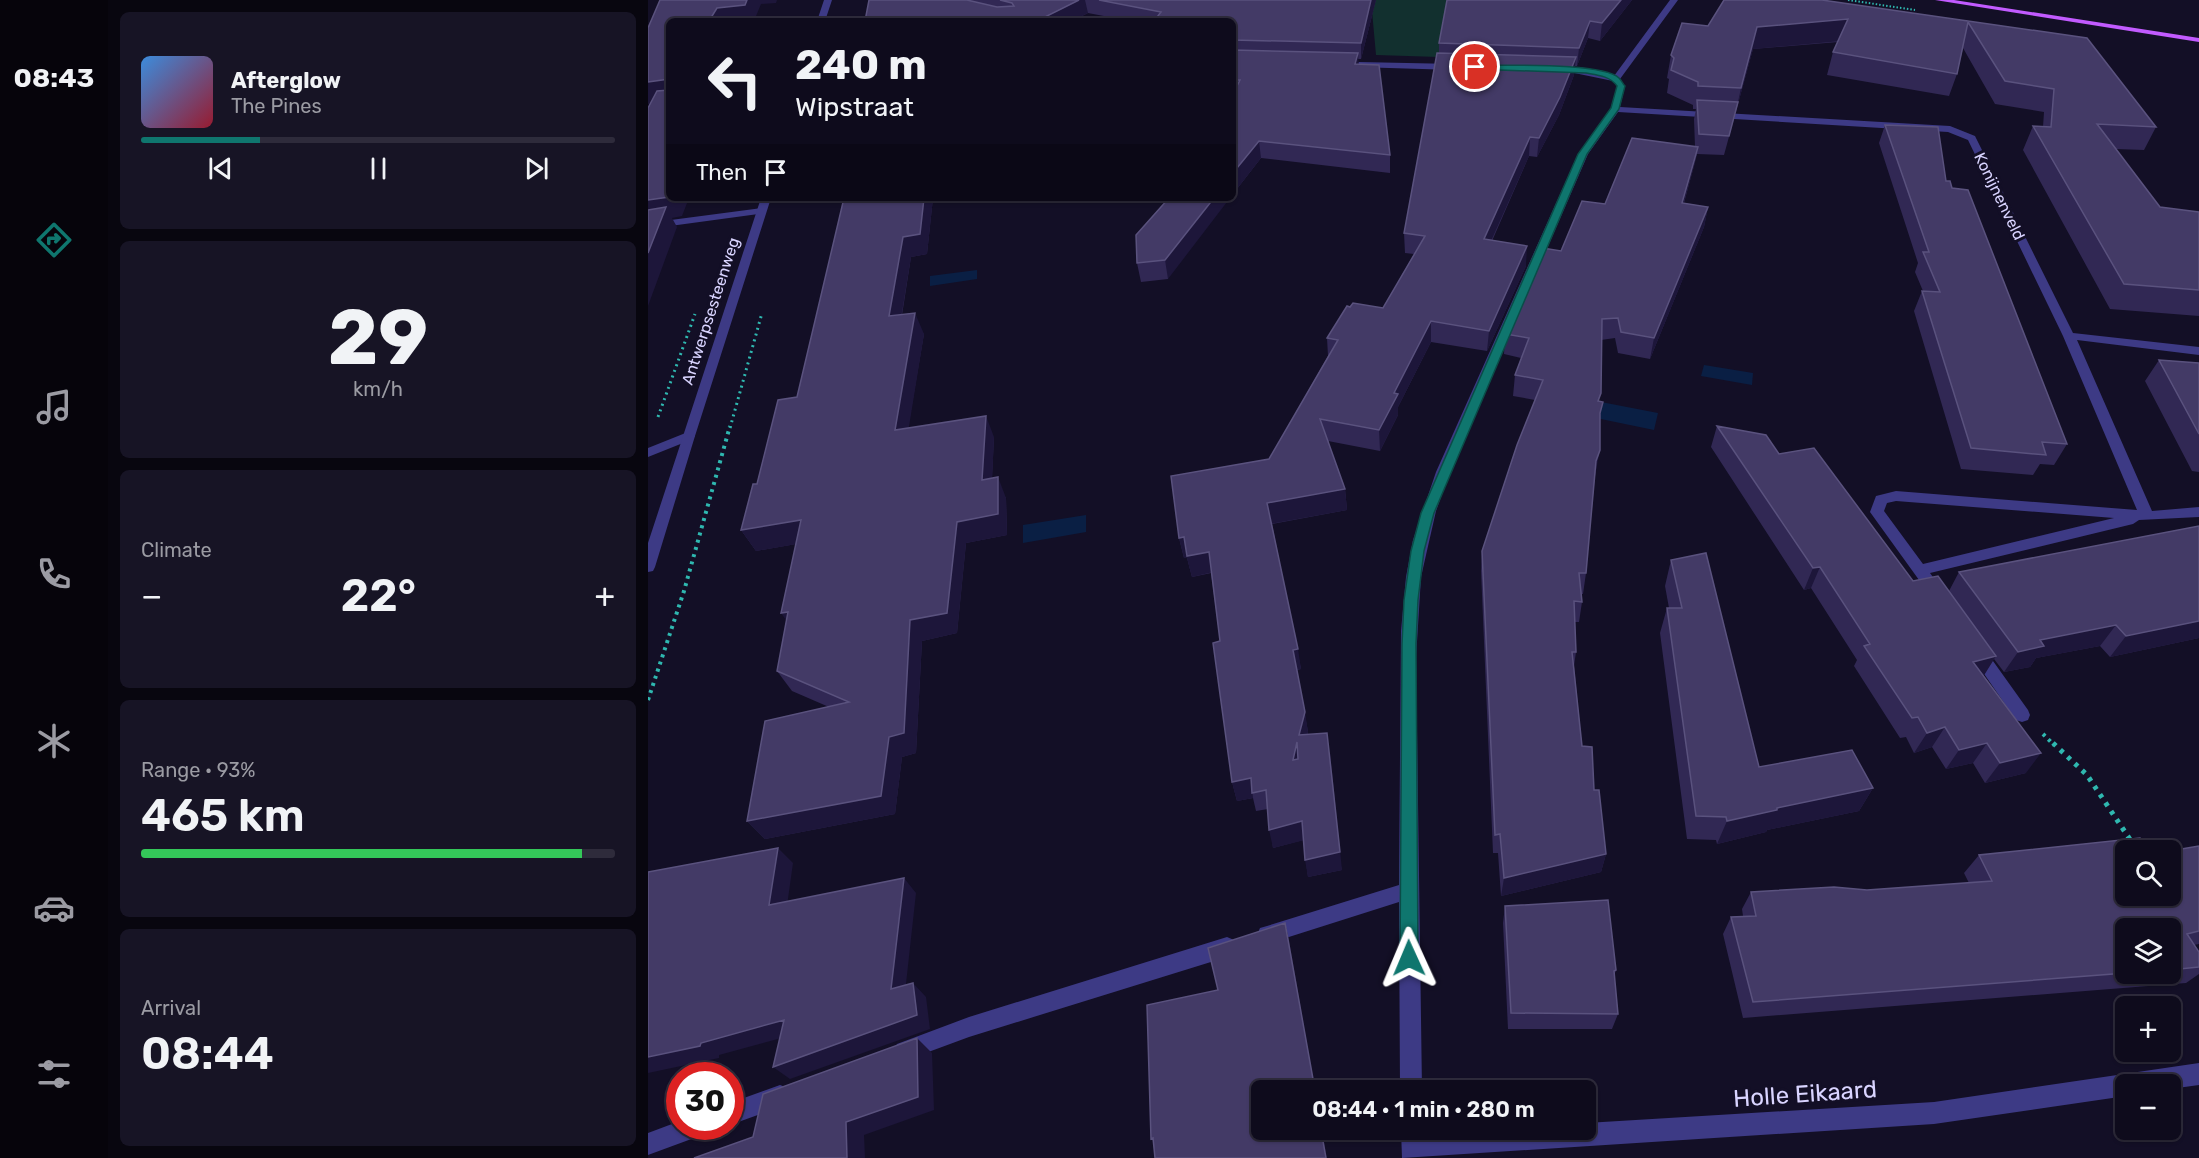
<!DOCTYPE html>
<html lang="en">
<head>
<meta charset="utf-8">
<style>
	:root { --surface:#0e0b1c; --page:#171425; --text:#f1f3f6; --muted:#9b9ba3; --line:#2e2b3b; --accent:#0f766e }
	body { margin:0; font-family:Rubik,sans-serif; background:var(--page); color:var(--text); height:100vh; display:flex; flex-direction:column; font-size:22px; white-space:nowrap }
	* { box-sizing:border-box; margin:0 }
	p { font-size:20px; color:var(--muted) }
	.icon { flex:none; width:33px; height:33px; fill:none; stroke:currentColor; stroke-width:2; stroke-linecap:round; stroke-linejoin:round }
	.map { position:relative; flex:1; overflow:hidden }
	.panel { display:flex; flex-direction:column; gap:12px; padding:12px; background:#08060f; width:540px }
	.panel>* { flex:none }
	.hud { position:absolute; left:18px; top:18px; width:570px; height:183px; border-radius:9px; box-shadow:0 2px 4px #0004,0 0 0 2px var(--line); background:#0e0b1c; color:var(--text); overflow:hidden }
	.fabs { position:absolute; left:1467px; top:840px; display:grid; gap:12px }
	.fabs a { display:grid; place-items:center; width:66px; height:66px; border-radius:9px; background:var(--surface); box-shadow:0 2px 4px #0004,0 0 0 2px var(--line); font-size:30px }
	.speed { position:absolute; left:18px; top:1062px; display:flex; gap:12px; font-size:30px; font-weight:700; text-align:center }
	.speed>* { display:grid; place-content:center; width:78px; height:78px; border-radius:50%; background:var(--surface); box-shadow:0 2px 4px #0004,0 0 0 2px var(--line); line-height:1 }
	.speed .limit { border:9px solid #d22; background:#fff; color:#111 }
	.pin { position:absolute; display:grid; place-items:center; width:51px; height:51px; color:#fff; margin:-26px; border:3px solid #fff; border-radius:50%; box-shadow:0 2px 6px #0007 }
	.me { position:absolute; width:66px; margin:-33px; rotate:359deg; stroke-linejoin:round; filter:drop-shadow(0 0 4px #0008) }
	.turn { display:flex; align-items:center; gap:21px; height:126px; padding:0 30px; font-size:27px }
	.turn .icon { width:78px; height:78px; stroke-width:2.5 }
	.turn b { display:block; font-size:42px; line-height:51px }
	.then { display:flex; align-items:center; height:57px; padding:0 30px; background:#0003; gap:12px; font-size:22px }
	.big { font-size:45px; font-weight:600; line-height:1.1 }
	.panel .widget { flex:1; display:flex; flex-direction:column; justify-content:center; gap:9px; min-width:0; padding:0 21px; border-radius:9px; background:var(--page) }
	.panel .dial { align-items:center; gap:0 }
	.dial b { font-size:78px; line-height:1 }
	.song { display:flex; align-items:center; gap:18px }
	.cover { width:72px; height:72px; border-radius:9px; background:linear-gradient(135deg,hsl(210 70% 55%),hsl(350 70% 35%)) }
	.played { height:6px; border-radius:3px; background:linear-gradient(90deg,var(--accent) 25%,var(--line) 25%) }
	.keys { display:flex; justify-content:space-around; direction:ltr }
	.heat { display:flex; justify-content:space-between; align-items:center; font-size:33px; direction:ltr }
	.charge { height:9px; border-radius:4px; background:linear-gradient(90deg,#34c759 93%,var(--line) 0) }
	.trip { position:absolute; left:603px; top:1080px; width:345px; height:60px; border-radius:9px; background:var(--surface); box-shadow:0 2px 4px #0004,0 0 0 2px var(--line); font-weight:600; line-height:60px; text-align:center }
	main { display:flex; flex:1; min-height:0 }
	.menu { display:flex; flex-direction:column; width:108px; justify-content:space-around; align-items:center; background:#06040b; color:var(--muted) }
	.menu .icon { width:42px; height:42px }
	.menu .active { color:var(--accent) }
	.menu b { font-size:27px; color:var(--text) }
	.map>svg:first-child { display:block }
</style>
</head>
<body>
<main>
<nav class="menu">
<b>08:43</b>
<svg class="icon active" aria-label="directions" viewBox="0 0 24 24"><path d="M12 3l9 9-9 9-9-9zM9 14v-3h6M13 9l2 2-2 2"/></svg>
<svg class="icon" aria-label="music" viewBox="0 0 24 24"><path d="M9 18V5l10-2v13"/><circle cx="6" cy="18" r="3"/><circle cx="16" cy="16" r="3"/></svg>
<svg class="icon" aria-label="phone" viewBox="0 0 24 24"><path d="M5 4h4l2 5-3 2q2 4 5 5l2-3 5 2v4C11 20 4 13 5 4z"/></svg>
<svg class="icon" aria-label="climate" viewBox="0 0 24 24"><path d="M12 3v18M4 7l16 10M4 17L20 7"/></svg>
<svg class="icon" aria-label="car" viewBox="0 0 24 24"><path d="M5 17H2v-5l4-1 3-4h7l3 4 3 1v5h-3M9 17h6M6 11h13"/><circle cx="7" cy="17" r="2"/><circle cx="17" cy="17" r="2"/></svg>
<svg class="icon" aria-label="filters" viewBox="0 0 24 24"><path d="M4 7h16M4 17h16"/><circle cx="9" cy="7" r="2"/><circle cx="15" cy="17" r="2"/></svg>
</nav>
<section class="panel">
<div class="widget">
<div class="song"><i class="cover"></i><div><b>Afterglow</b><p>The Pines</p></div></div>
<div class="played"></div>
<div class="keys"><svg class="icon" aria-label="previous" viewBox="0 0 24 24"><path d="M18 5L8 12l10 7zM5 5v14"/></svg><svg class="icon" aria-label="pause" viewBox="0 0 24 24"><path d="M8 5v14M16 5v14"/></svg><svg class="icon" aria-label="next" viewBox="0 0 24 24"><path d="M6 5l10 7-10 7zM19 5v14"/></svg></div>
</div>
<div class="widget dial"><b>29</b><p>km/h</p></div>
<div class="widget"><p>Climate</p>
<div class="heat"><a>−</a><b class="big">22°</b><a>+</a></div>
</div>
<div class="widget"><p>Range · 93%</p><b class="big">465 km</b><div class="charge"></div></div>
<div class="widget"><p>Arrival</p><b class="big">08:44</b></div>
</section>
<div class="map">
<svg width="1551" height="1158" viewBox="0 0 1551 1158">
	<rect width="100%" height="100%" fill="#130f26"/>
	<path fill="#12302f" d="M723 0H802L791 57 728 55Z"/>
	<path fill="#0a1f44" d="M329 270V279L282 286V276Z
		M1056 365 1105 373 1104 385 1053 376Z
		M953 402 1010 413 1006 430 948 418Z
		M438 515V532L375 543V525Z"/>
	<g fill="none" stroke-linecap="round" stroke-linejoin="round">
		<path stroke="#2fb8b0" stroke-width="2" stroke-dasharray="1.5 2" stroke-linecap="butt" d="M1200 0 1267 10"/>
		<path stroke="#2fb8b0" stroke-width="3" stroke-dasharray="2 4" stroke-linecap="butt" d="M10 417 47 314
			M82 428 114 313"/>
		<path stroke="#2fb8b0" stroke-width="4" stroke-dasharray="3 4.5" stroke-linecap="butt" d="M0 700 36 591 82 426
			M1395 734 1406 745"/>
		<path stroke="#2fb8b0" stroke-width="5" stroke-dasharray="4 6" stroke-linecap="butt" d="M1405 743 1439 775 1489 850"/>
		<path fill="#3d3a85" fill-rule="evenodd" d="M1022 0H1030L972 79 977 86 972 107 1302 126 1327 136 1425 333 1551 347V355L1429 340 1504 511 1551 507V517L1491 520 1485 524 1282 573 1297 594 1294 598H1284L1222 512 1228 496 1248 491 1489 510 1415 336 1320 140 1300 132 970 112 940 154 802 472 788 511 773 577 768 658 774 1090H752L751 902 619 944 612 942 609 935 612 928 619 926 751 885 753 631 758 577 765 540 788 472 930 154 963 109 969 86 965 81 902 68 906 65 938 68 966 76ZM1248 501 1466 518 1275 564 1236 511 1239 503Z
			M711 62 807 64 811 67 807 70 708 67 707 65Z
			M114 208 118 209V213L0 229V223Z
			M40 432 45 433 47 436 45 439 0 457V448Z
			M1329 645 1335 647 1380 710 1382 715 1380 720 1374 722 1368 720 1323 655 1321 651 1323 647Z
			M579 937 586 940 589 947 586 954 579 957 321 1037 256 1061 249 1058 246 1051 249 1044 321 1017Z
			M1551 1063V1085L1522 1089V1084H1478V1096L1286 1124 754 1158 753 1130H775V1133L837 1130H938V1123L1286 1102Z
			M132 1085 140 1088 143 1096 140 1104 82 1125V1103Z
			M32 1121V1126H60L57 1134 0 1155V1133Z"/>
		<path fill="#3d3a85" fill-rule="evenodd" d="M176 0H184L177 21H169Z
			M113 198H123L47 436 7 567 5 571 0 572V543Z"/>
		<path fill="#c25bff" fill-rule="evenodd" d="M1287 0H1306L1551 38V42Z"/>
	</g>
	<path fill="#312854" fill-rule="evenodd" d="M221 0H728L713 59H710V64L742 155V173L613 158 585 194V21H482L440 13 424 21H217Z
		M799 0H984L952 41 940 38 929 66H927L926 75 911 115 889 157 881 156 844 241 878 266 839 351 783 342 750 407V415L732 451 680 441 697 489 699 510 624 524 653 669 649 670 660 732 659 735 694 870 660 877 655 840 625 848 620 809 608 811 605 798 589 801 584 782 572 641 563 573 544 577 539 558H536L531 538 621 459 680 356 679 338 735 308 766 254 757 253 756 233 791 53V43Z
		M1174 0 1439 38 1508 127 1496 150 1468 149 1512 207 1551 212V316L1462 309 1375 150 1385 126 1395 127 1396 112 1347 104 1315 48 1309 74 1301 96 1179 75 1185 52 1190 42 1105 49 1076 155 1049 154 1046 166 1036 203 1060 207 1056 227 1002 359 970 353 967 338 953 340 951 402 952 420 948 471 947 476 938 573 935 594H933L934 602 931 622H927L928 652 926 666 934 746 946 790 958 854 953 872 853 896 850 853H845L833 571 834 551 887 400 865 396 867 375 873 358 856 354 857 334 913 251 957 204 1047 147 1046 119 1048 109H1045V105L1019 93 1021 79 1019 78 1023 55 1060 26Z
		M1237 125 1298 181 1304 188 1419 444 1406 465 1392 464 1385 475 1313 469 1266 311 1274 291H1275L1267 272 1270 263 1231 143Z
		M196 198H285L279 254 263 257 254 315 276 334 260 428 346 437 344 478 358 498 359 535 318 543 309 633 274 641 268 753 254 757 247 814 117 839 99 821 181 707 144 691 129 671 139 622 148 544 108 551 93 530 109 484 149 397Z
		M521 198 520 279 493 282 489 263Z
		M1511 360 1551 363V472L1544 471 1497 381Z
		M1069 426 1131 454 1265 581 1301 591 1311 572 1551 638 1462 657 1452 646 1388 658 1382 667 1356 672 1346 659 1335 676 1378 773 1337 783 1325 763 1298 769 1284 747 1266 753 1258 737 1252 738 1206 666 1209 660 1163 588 1156 590 1063 447Z
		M1023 560 1111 767 1225 788 1211 811 1119 830 1118 832 1069 844 1068 840 1039 839 1012 633 1019 608H1021L1017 586Z
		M1551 846V944L1546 945 1551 952V974L1538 983 1095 1018 1075 934 1083 917 1095 916 1094 909 1103 892 1219 890 1321 883 1316 873 1331 855 1478 896ZM1522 928V974H1478Z
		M857 906 968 970 966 976 970 1014 964 1029H860L855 923Z"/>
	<path fill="#1d163a" d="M99 0H129L128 3 113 4 106 21H61L69 8Z
		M431 0H437L440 13 424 21H389Z
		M723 0H728L713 59V43Z
		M973 0H984L952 41 954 23Z
		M1200 19 1193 41 1105 49 1088 111 1093 88 1109 27Z
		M942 21 940 38 929 66 931 48Z
		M710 53 711 69 707 64Z
		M928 57 926 75 911 115 889 157 891 138Z
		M21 79V100L0 104V82Z
		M882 137 881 156 835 259 836 239Z
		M611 141 613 158 585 194V173Z
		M1050 147 1046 166 1030 223 1034 203Z
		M21 197V198H41L34 216 24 218 29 227 0 306V200Z
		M276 198H285L279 254 263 257 250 337 241 316 255 237Z
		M566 198H582L520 279 517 260Z
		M1060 207 1056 227 1002 359 1006 338Z
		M879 246 878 266 839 351 841 331Z
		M267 313 276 334 257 451 247 430Z
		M783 321V342L750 407V415L732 451 731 430 746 393Z
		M338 416 346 437 343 501 334 480Z
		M952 450 948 471 945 482 948 461Z
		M350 477 358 498 359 535 318 543 309 633 274 641 268 753 254 757 247 814 117 839 99 821 241 737 262 620 309 522Z
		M697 489 699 510 622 524 619 503Z
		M153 520 166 541 108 551 93 530Z
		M536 537 561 552 565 572 544 577 539 558H536L531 538Z
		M1172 567 1163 588 1156 590 1165 568Z
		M140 612 147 633 133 613Z
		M1551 621V638L1462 657 1478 636Z
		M1468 625 1452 646 1388 658 1382 667 1356 672 1370 652 1392 640Z
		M650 649 653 669 648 670 645 650Z
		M1348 656 1335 677 1325 662Z
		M657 712 660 732 654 755 651 735Z
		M1297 727 1284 747 1266 753 1279 733Z
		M649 742 652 761 645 760Z
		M1339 743 1325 763 1298 769 1311 750Z
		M682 752 694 870 660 877 657 860Z
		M1393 753 1378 773 1337 783 1352 763Z
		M603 778 605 798 589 801 584 782Z
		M1225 788 1211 811 1119 830 1118 832 1069 844 1079 821 1129 808Z
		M654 821 657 840 625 848 621 830Z
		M130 848 145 863 137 920 121 905Z
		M958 854 953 872 853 896 856 878Z
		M256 878 268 893 256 1002 243 989Z
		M637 923 641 940 667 1090Z
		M265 983 278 997 282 1029 142 1079 125 1067Z
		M136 1020 152 1033 71 1055V1058L0 1073V1057Z
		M269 1038 284 1053 286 1110 216 1135 217 1158H199L198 1122Z
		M673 1130H674L679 1158H678Z"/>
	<path fill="#433a66" stroke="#5a527e" stroke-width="1.5" fill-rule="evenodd" d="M12 0H99L97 5 69 8 61 21H21V79L0 82V28Z
		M221 0H319L349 7 366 6 364 3 352 0H431L389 21H217Z
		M451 0H723L713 43 585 40V21H506L513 12Z
		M799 0H973L954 23 942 21 931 48 791 43Z
		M1076 0H1174L1439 38 1508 127 1449 124 1512 207 1551 212V290L1476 284 1385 126 1403 127 1406 89 1357 81 1320 22 1309 74 1185 52 1200 19 1109 27 1093 88 1050 86V82L1023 70 1026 58 1023 55 1034 23 1060 26Z
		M585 50 710 53 707 64 731 65 742 155 611 141 585 173V94L592 80H585Z
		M789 53 928 57 912 97 891 138 882 137 836 239 879 246 841 331 783 321 746 393 750 394 731 430 672 419 697 489 619 503 650 649 645 650 657 712 651 735 679 733 692 852 657 860 654 821 621 830 618 790 604 793 603 778 584 782 565 643 572 641 561 552 539 556 536 537 531 538 523 476 621 459 690 340 679 338 699 306 702 307 705 303 735 308 777 236 756 233ZM649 742 650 759 645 760Z
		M21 90V197L0 200V108L9 91Z
		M1049 100 1090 102 1081 136 1051 134Z
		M1237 125 1290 127 1298 181H1302L1304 188 1320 190 1419 444 1394 442 1398 455 1323 448 1274 291 1292 292 1275 252H1281Z
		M984 138 1050 147 1034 203 1060 207 1006 338 973 332 970 318 954 319 953 393 950 401 955 402 952 413V450L948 461 938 573H931L934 602 926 601 928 652H924L934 746 944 747 946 790H951L958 854 856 878 852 834 847 835 834 551 869 445 895 380 867 375 881 338 857 334 895 248 913 251 934 201 957 204Z
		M196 198H276L272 234 255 237 241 316 267 313 247 430 338 416 334 480 350 477V514L309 522 299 613 262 620 256 733 241 737 233 796 99 821 117 721 201 702 129 671 140 612 133 613 153 520 93 530 105 484H109L130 400 149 397Z
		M521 198H566L517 260 489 263 488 235Z
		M18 207 0 253V210Z
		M1511 360 1551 363V434Z
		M1069 426 1118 435 1131 454 1166 448 1265 581 1290 576 1348 656 1325 662 1393 753 1352 763 1339 743 1311 750 1297 727 1279 733 1270 717 1264 718 1216 646 1222 644 1172 567 1165 568Z
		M1551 526V621L1478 636 1468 625 1392 640 1396 646 1370 652 1311 572Z
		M1058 553 1111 767 1204 750 1225 788 1129 808V810L1079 821 1078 817 1048 816 1019 608H1034L1023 560Z
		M1492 838 1500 850H1478V896H1522V851L1551 846V931L1539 934 1551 952V967L1522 970V928H1478V973L1105 1002 1083 917 1108 916 1103 892 1186 887 1219 890 1344 881 1331 855Z
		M130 848 121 905 256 878 243 989 265 983 269 1015 125 1067 136 1020 53 1043 52 1046 0 1057V872Z
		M960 900 968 970 966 971 970 1014 863 1013 857 906Z
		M637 923 667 1090H614V1130H673L678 1158H507L505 1138 503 1139 499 1005 570 990 560 948Z
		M269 1038 270 1097 198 1122 199 1158H46L105 1137 115 1094Z"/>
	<path fill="#0f766e" stroke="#0a4d48" stroke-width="1.5" d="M827 65C855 66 954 62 971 78 974 81 975 84 977 86L971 109 939 154 786 513 776 551 770 600 768 644 770 958 767 964 761 966 754 964 752 958 754 644 756 600 763 551 773 513 930 154 963 108 969 86C962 76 949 75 938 73L825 69V65Z"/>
	<g text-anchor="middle" stroke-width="6" stroke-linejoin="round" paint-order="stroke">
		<g font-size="16" fill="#d9d4ff" stroke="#130f26">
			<text transform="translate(1352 196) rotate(64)" y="6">Konijnenveld</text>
			<text transform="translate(62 311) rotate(-72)" y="6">Antwerpsesteenweg</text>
		</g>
		<g font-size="24" fill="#d9d4ff" stroke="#130f26">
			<text transform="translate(1157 1094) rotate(-4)" y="8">Holle Eikaard</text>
		</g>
	</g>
</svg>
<div class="fabs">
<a><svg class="icon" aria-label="search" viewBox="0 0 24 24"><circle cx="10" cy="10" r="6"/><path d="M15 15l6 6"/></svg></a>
<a><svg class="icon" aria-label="layers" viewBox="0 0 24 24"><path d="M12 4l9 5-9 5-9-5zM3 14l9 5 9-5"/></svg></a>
<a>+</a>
<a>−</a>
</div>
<div class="speed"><div class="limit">30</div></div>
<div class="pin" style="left:827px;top:67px;background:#d93025"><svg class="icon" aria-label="arrive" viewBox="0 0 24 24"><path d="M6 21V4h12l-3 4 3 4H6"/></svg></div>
<svg class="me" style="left:761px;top:958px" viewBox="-20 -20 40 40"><path d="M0-17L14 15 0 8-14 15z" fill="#0f766e" stroke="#fff" stroke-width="4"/></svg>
<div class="trip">08:44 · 1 min · 280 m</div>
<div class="hud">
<div class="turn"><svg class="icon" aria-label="left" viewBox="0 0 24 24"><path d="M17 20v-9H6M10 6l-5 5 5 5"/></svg><div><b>240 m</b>Wipstraat</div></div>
<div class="then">Then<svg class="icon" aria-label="arrive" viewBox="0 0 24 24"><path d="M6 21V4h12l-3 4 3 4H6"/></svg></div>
</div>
</div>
</main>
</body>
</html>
